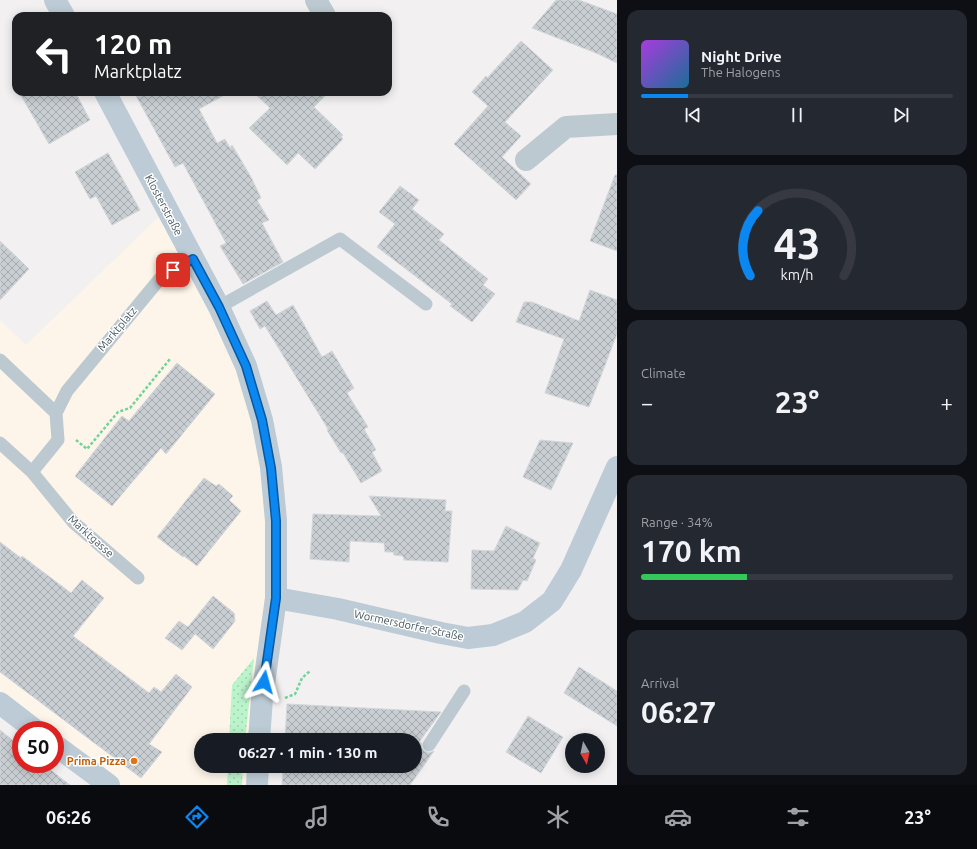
<!DOCTYPE html>
<html lang="en">
<head>
<meta charset="utf-8">
<style>
	:root { --surface:#171b24; --page:#242831; --text:#f1f3f6; --muted:#9ea1a6; --line:#363941; --accent:#0b87f1 }
	body { margin:0; font-family:Ubuntu,sans-serif; background:var(--page); color:var(--text); height:100vh; display:flex; flex-direction:column; font-size:15px; white-space:nowrap }
	* { box-sizing:border-box; margin:0 }
	p { font-size:13px; color:var(--muted) }
	.icon { flex:none; width:22px; height:22px; fill:none; stroke:currentColor; stroke-width:2; stroke-linecap:round; stroke-linejoin:round }
	.map { position:relative; flex:1; overflow:hidden }
	.details { display:flex; flex-direction:column; gap:10px; padding:10px; background:#0d0f14; width:360px }
	.details>* { flex:none }
	.hud { position:absolute; left:12px; top:12px; width:380px; height:84px; border-radius:12px; box-shadow:0 2px 10px #0003; background:#202124; color:#fff; overflow:hidden }
	.needle { width:26px; rotate:171deg }
	.controls { position:absolute; left:565px; top:733px; display:grid; gap:8px }
	.controls a { display:grid; place-items:center; width:40px; height:40px; border-radius:50%; background:var(--surface); box-shadow:0 2px 10px #0003; font-size:20px }
	.speed { position:absolute; left:12px; top:721px; display:flex; gap:8px; font-size:20px; font-weight:700; text-align:center }
	.speed>* { display:grid; place-content:center; width:52px; height:52px; border-radius:50%; background:var(--surface); box-shadow:0 2px 10px #0003; line-height:1 }
	.speed .limit { border:6px solid #d22; background:#fff; color:#111 }
	.pin { position:absolute; display:grid; place-items:center; width:34px; height:34px; color:#fff; margin:-17px; border-radius:8px; box-shadow:0 2px 6px #0006 }
	.me { position:absolute; width:44px; margin:-22px; rotate:8deg; stroke-linejoin:round; filter:drop-shadow(0 0 3px #0008) }
	.turn { display:flex; align-items:center; gap:14px; height:84px; padding:0 16px; font-size:18px }
	.turn .icon { width:52px; height:52px; stroke-width:2.5 }
	.turn b { display:block; font-size:28px; line-height:34px }
	.big { font-size:30px; font-weight:600; line-height:1.1 }
	.details .widget { flex:1; display:flex; flex-direction:column; justify-content:center; gap:6px; min-width:0; padding:0 14px; border-radius:12px; background:var(--page) }
	.details .dial { align-items:center; gap:0 }
	.dial svg { height:104px; overflow:visible; fill:none; stroke:var(--line); stroke-width:7; stroke-linecap:round; text-anchor:middle }
	.dial text { fill:var(--text); stroke:none }
	.song { display:flex; align-items:center; gap:12px }
	.cover { width:48px; height:48px; border-radius:6px; background:linear-gradient(135deg,hsl(280 70% 55%),hsl(200 70% 35%)) }
	.played { height:4px; border-radius:2px; background:linear-gradient(90deg,var(--accent) 15%,var(--line) 15%) }
	.keys { display:flex; justify-content:space-around; direction:ltr }
	.heat { display:flex; justify-content:space-between; align-items:center; font-size:22px; direction:ltr }
	.charge { height:6px; border-radius:3px; background:linear-gradient(90deg,#34c759 34%,var(--line) 0) }
	.trip { position:absolute; left:194px; top:733px; width:228px; height:40px; border-radius:20px; background:var(--surface); box-shadow:0 2px 10px #0003; font-weight:600; line-height:40px; text-align:center }
	.dock { display:flex; height:64px; justify-content:space-around; align-items:center; background:#090b0e; color:var(--muted) }
	.dock .icon { width:28px; height:28px }
	.dock .active { color:var(--accent) }
	.dock b { font-size:18px; color:var(--text) }
	main { display:flex; flex:1; min-height:0 }
	.map>svg:first-child { display:block }
</style>
</head>
<body>
<main>
<div class="map">
<svg width="617" height="785" viewBox="0 0 617 785">
	<defs>
		<pattern id="grass-dots" width="8" height="8" patternUnits="userSpaceOnUse"><rect width="8" height="8" fill="#bbf3cb"/><path d="M2 2h.1M6 6h.1" fill="none" stroke="#a2d2b1" stroke-width="1.8" stroke-linecap="round"/></pattern>
		<pattern id="building-cross-hatch" width="8" height="8" patternUnits="userSpaceOnUse"><rect width="8" height="8" fill="#c9ced3"/><path d="M0 0l8 8M0 8l8-8" fill="none" stroke="#a5aaae"/></pattern>
	</defs>
	<rect width="100%" height="100%" fill="#f2f0f0"/>
	<path fill="#fdf5e9" d="M167 209 219 307 271 467 261 740H201V766H260L259 785H112L55 744V730H36L0 703V320L26 345Z"/>
	<path fill="url(#grass-dots)" d="M254 658 245 740H229L232 685Z
		M228 766H243L242 785H227Z"/>
	<path fill="url(#building-cross-hatch)" stroke="#d3d7dc" d="M556 0H579L617 14V63L596 53 532 28Z
		M521 41 553 70 505 122 521 136 502 157 531 184 516 200 454 144 488 106 472 92 486 76 487 78Z
		M19 92H75L90 120 49 144Z
		M134 92H230L199 109 217 143 225 139 230 148 232 145 251 177 261 198 257 200 269 220 262 223 283 262 243 284 220 246 226 243 183 163 175 167Z
		M253 92H329L314 107 343 135 341 137 343 139 315 169 298 153 287 165 249 128 270 108Z
		M108 153 140 210 112 225 96 196 90 199 75 172Z
		M615 175H617V251L590 241Z
		M400 186 419 200 412 209 444 234 439 240 488 279 483 285 495 294 472 322 450 306 452 304 377 247 395 224 379 212Z
		M0 241 29 269 0 300Z
		M590 290 617 300V334L589 407 545 393 564 339 516 322 524 302H532L579 321Z
		M267 301 276 315 293 305 322 357 332 351 354 388 347 393 368 427 364 429 376 450 372 452 382 471 361 483 343 453H341L327 430 328 429 265 326 260 329 250 311Z
		M177 363 215 394 166 454 161 448 112 506 75 476 122 416 129 421Z
		M540 440 573 443 551 490 523 477Z
		M204 478 216 486 219 484 233 496 229 500 241 511 197 566 184 556 183 557 157 537Z
		M369 496 446 500 445 511H452L448 562 404 560 403 556 394 555 393 552H385L384 543 350 541 349 562 310 559 313 514 381 516Z
		M506 526 540 543 533 558 536 560 527 581 523 580 518 590 471 589 472 550 494 551Z
		M0 542 21 558 22 556 71 593 82 580 104 598 73 636 149 693 154 687 161 692 176 674 192 687 149 744 162 752 141 778 0 672Z
		M213 596 234 613 235 621 213 649 195 634 182 650 165 638 179 621 188 627Z
		M579 667 617 691V726L564 693Z
		M287 704 441 712 419 742 421 743 422 748 424 751 429 753 434 751 410 785H282L283 766H415V740H285Z
		M528 716 563 737 541 773 506 752Z
		M0 730 21 747V764H43L70 785H0Z"/>
	<g fill="none" stroke-linecap="round" stroke-linejoin="round">
		<path stroke="#70d499" stroke-width="2.5" stroke-dasharray="3 2" stroke-linecap="butt" d="M76 440 87 449 118 412 130 408 170 359
			M285 698 295 694 302 678 310 671"/>
		<path stroke="#bcc9d0" stroke-width="13" d="M219 307 340 239 426 304
			M0 360 56 413 58 440 32 472 0 443
			M56 413 67 391 163 275 193 259
			M32 472 73 522 138 578
			M429 745 464 691"/>
		<path stroke="#bcc9d0" stroke-width="22" d="M316 0 325 16
			M526 160 566 127 617 124"/>
		<path stroke="#bccbd5" stroke-width="22" d="M55 0 64 16
			M105 92 219 307 246 366 262 420 271 467 276 521V598L262 698 259 740
			M276 598 338 609 441 633 468 638 493 635 525 622 552 601 571 570 617 467
			M0 703 35 730
			M55 745 109 785
			M257 785 258 766"/>
	</g>
	<g fill="none" stroke-linecap="round" stroke-linejoin="round">
		<defs>
			<path id="route" d="M173 270 193 259 219 307 246 366 262 420 271 468 276 521V598L264 682"/>
		</defs>
		<use href="#route" stroke="#07589d" stroke-width="10"/>
		<use href="#route" stroke="#0b87f1" stroke-width="7"/>
	</g>
	<circle fill="#e8710a" stroke="#fff" stroke-width="1.5" cx="134" cy="761" r="4"/>
	<g text-anchor="middle" stroke-width="3" stroke-linejoin="round" paint-order="stroke">
		<g font-size="11" fill="#46565f" stroke="#fff">
			<text transform="translate(164 205) rotate(62)" y="4">Klosterstraße</text>
			<text transform="translate(117 329) rotate(-50)" y="4">Marktplatz</text>
			<text transform="translate(91 536) rotate(42)" y="4">Marktgasse</text>
			<text transform="translate(409 625) rotate(12)" y="4">Wormersdorfer Straße</text>
		</g>
		<g font-size="11" font-weight="bold" fill="#c56008" stroke="#fff" text-anchor="end">
			<text x="126" y="765">Prima Pizza</text>
		</g>
	</g>
</svg>
<div class="controls">
<a><svg class="needle" viewBox="-14 -14 28 28"><path d="M0-13l5 13h-10z" fill="#e53935"/><path d="M0 13l5-13h-10z" fill="#9ea1a6"/></svg></a>
</div>
<div class="speed"><div class="limit">50</div></div>
<div class="pin" style="left:173px;top:270px;background:#d93025"><svg class="icon" aria-label="arrive" viewBox="0 0 24 24"><path d="M6 21V4h12l-3 4 3 4H6"/></svg></div>
<svg class="me" style="left:264px;top:682px" viewBox="-20 -20 40 40"><path d="M0-17L14 15 0 8-14 15z" fill="#0b87f1" stroke="#fff" stroke-width="4"/></svg>
<div class="trip">06:27 · 1 min · 130 m</div>
<div class="hud">
<div class="turn"><svg class="icon" aria-label="left" viewBox="0 0 24 24"><path d="M17 20v-9H6M10 6l-5 5 5 5"/></svg><div><b>120 m</b>Marktplatz</div></div>
</div>
</div>
<section class="details">
<div class="widget">
<div class="song"><i class="cover"></i><div><b>Night Drive</b><p>The Halogens</p></div></div>
<div class="played"></div>
<div class="keys"><svg class="icon" aria-label="previous" viewBox="0 0 24 24"><path d="M18 5L8 12l10 7zM5 5v14"/></svg><svg class="icon" aria-label="pause" viewBox="0 0 24 24"><path d="M8 5v14M16 5v14"/></svg><svg class="icon" aria-label="next" viewBox="0 0 24 24"><path d="M6 5l10 7-10 7zM19 5v14"/></svg></div>
</div>
<div class="widget dial"><svg viewBox="0 0 100 80">
<path d="M14 69A42 42 0 1 1 86 69"/>
<path d="M14 69A42 42 0 0 1 20 19" stroke="#0b87f1"/>
<text x="50" y="56" font-size="32" font-weight="700">43</text>
<text x="50" y="72" font-size="11">km/h</text>
</svg></div>
<div class="widget"><p>Climate</p>
<div class="heat"><a>−</a><b class="big">23°</b><a>+</a></div>
</div>
<div class="widget"><p>Range · 34%</p><b class="big">170 km</b><div class="charge"></div></div>
<div class="widget"><p>Arrival</p><b class="big">06:27</b></div>
</section>
</main>
<nav class="dock">
<b>06:26</b>
<svg class="icon active" aria-label="directions" viewBox="0 0 24 24"><path d="M12 3l9 9-9 9-9-9zM9 14v-3h6M13 9l2 2-2 2"/></svg>
<svg class="icon" aria-label="music" viewBox="0 0 24 24"><path d="M9 18V5l10-2v13"/><circle cx="6" cy="18" r="3"/><circle cx="16" cy="16" r="3"/></svg>
<svg class="icon" aria-label="phone" viewBox="0 0 24 24"><path d="M5 4h4l2 5-3 2q2 4 5 5l2-3 5 2v4C11 20 4 13 5 4z"/></svg>
<svg class="icon" aria-label="climate" viewBox="0 0 24 24"><path d="M12 3v18M4 7l16 10M4 17L20 7"/></svg>
<svg class="icon" aria-label="car" viewBox="0 0 24 24"><path d="M5 17H2v-5l4-1 3-4h7l3 4 3 1v5h-3M9 17h6M6 11h13"/><circle cx="7" cy="17" r="2"/><circle cx="17" cy="17" r="2"/></svg>
<svg class="icon" aria-label="filters" viewBox="0 0 24 24"><path d="M4 7h16M4 17h16"/><circle cx="9" cy="7" r="2"/><circle cx="15" cy="17" r="2"/></svg>
<b>23°</b>
</nav>
</body>
</html>
